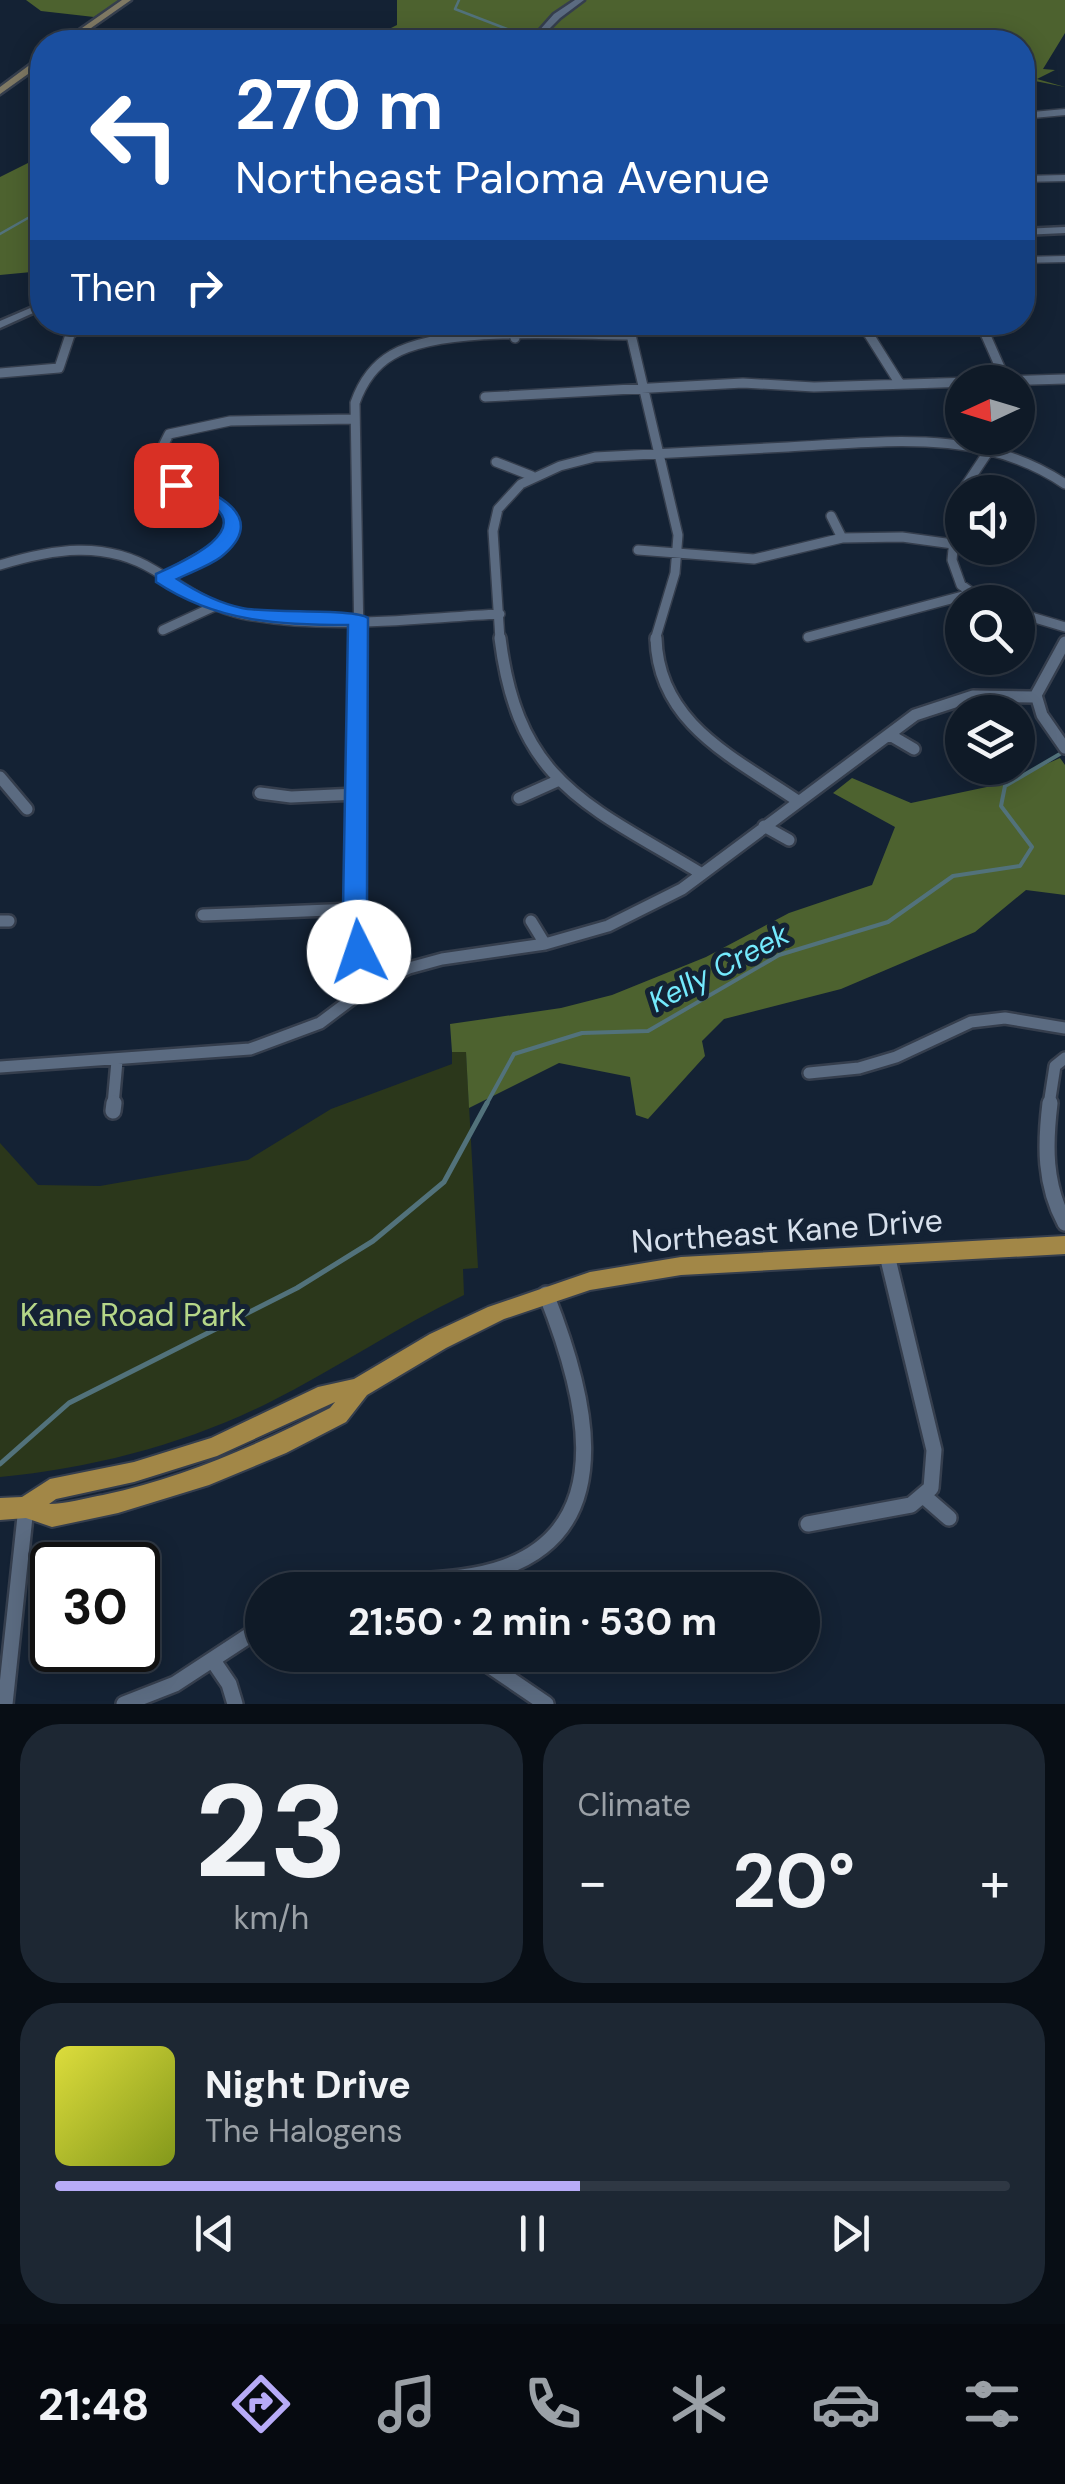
<!DOCTYPE html>
<html lang="en">
<head>
<meta charset="utf-8">
<style>
	:root { --surface:#0f1a27; --page:#1d2733; --text:#f1f3f6; --muted:#9ba1a7; --line:#2f3844; --accent:#b7abf7 }
	body { margin:0; font-family:"DM Sans",sans-serif; background:var(--page); color:var(--text); height:100vh; display:flex; flex-direction:column; font-size:38px; white-space:nowrap }
	* { box-sizing:border-box; margin:0 }
	p { font-size:32px; color:var(--muted) }
	.icon { flex:none; width:55px; height:55px; fill:none; stroke:currentColor; stroke-width:2; stroke-linecap:round; stroke-linejoin:round }
	.map { position:relative; height:1704px; overflow:hidden }
	.sheet { display:flex; flex-direction:column; gap:20px; padding:20px; background:#080e15; flex:1 }
	.sheet>* { flex:none }
	.banner { position:absolute; left:30px; top:30px; width:1005px; height:305px; border-radius:40px; box-shadow:0 5px 25px #0003,0 0 0 2px var(--line); background:#1a4fa0; color:#fff; overflow:hidden }
	.needle { width:65px; rotate:266deg }
	.buttons { position:absolute; left:945px; top:365px; display:grid; gap:20px }
	.buttons a { display:grid; place-items:center; width:90px; height:90px; border-radius:50%; background:var(--surface); box-shadow:0 5px 25px #0003,0 0 0 2px var(--line); font-size:50px }
	.speed { position:absolute; left:30px; top:1542px; display:flex; gap:20px; font-size:50px; font-weight:700; text-align:center }
	.speed>* { display:grid; place-content:center; width:130px; height:130px; border-radius:50%; background:var(--surface); box-shadow:0 5px 25px #0003,0 0 0 2px var(--line); line-height:1 }
	.speed .limit { border:5px solid #111; border-radius:15px; background:#fff; color:#111 }
	.pin { position:absolute; display:grid; place-items:center; width:85px; height:85px; color:#fff; margin:-42px; border-radius:20px; box-shadow:0 5px 15px #0006 }
	.me { position:absolute; width:110px; margin:-55px; rotate:356deg; stroke-linejoin:round; filter:drop-shadow(0 0 8px #0008) }
	.turn { display:flex; align-items:center; gap:35px; height:210px; padding:0 40px; font-size:45px }
	.turn .icon { width:130px; height:130px; stroke-width:2.5 }
	.turn b { display:block; font-size:70px; line-height:85px }
	.then { display:flex; align-items:center; height:95px; padding:0 40px; background:#0003; gap:20px; font-size:38px }
	.big { font-size:75px; font-weight:700; line-height:1.1 }
	.sheet .card { flex:1; display:flex; flex-direction:column; justify-content:center; gap:15px; min-width:0; padding:0 35px; border-radius:40px; background:var(--page) }
	.sheet .dial { align-items:center; gap:0 }
	.dial b { font-size:130px; line-height:1 }
	.song { display:flex; align-items:center; gap:30px }
	.cover { width:120px; height:120px; border-radius:15px; background:linear-gradient(135deg,hsl(60 70% 55%),hsl(70 70% 35%)) }
	.played { height:10px; border-radius:5px; background:linear-gradient(90deg,var(--accent) 55%,var(--line) 55%) }
	.keys { display:flex; justify-content:space-around; direction:ltr }
	.heat { display:flex; justify-content:space-between; align-items:center; font-size:55px; direction:ltr }
	.sheet .tiles { flex:1; display:grid; gap:20px; grid-template-columns:1fr 1fr }
	.card:last-child { grid-column:span 2 }
	.trip { position:absolute; left:245px; top:1572px; width:575px; height:100px; border-radius:50px; background:var(--surface); box-shadow:0 5px 25px #0003,0 0 0 2px var(--line); font-weight:700; line-height:100px; text-align:center }
	.dock { display:flex; height:160px; justify-content:space-around; align-items:center; background:#060a10; color:var(--muted) }
	.dock .icon { width:70px; height:70px }
	.dock .on { color:var(--accent) }
	.dock b { font-size:45px; color:var(--text) }
	.map>svg:first-child { display:block }
</style>
</head>
<body>
<div class="map">
<svg width="1065" height="1704" viewBox="0 0 1065 1704">
	<rect width="100%" height="100%" fill="#142234"/>
	<path fill="#2b371b" d="M466 1051 478 1268 463 1269 464 1295C397 1327 336 1369 270 1402 186 1444 94 1468 0 1477V1143L38 1185 100 1186 248 1160 331 1109 452 1064V1052Z"/>
	<path fill="#4d622f" d="M26 0H120L94 17 41 11Z
		M397 0H1065V33L1043 69 1055 70 1037 79 1065 87 1035 81 1036 95 1023 96 1022 42H363L397 25Z
		M42 156V271L0 275V177Z
		M1060 758 1065 765V895L1026 890 975 932 841 989 724 1019 702 1041 705 1056 648 1119 636 1115 630 1077 559 1063 469 1108 466 1052H452L450 1024 561 1008 612 995 706 957 789 913 872 885 895 827 833 793 852 778 911 803 1001 784Z"/>
	<g fill="none" stroke-linecap="round" stroke-linejoin="round">
		<path stroke="#52727b" stroke-width="2.5" d="M459 0 455 9 507 29 490 42
			M0 234 42 210"/>
		<path stroke="#52727b" stroke-width="4" d="M486 1105 514 1054 582 1033 648 1031 779 955 888 922 953 876 1020 866 1032 847 1001 806 1005 786 1065 751"/>
		<path stroke="#52727b" stroke-width="5" d="M0 1464 69 1403 297 1288 373 1241 444 1182 487 1103"/>
		<defs>
			<path id="minor-far3" d="M1022 116 1065 112
				M1022 179 1065 178
				M1022 260 1065 259"/>
			<path id="minor-far2" d="M512 322 515 338
				M628 322 678 535 675 573 655 640
				M861 322 900 384
				M980 322 1006 381
				M0 373 59 368 70 335 84 322
				M485 397 743 383 814 387 1065 379
				M496 462 532 476
				M831 516 842 538
				M638 550 754 559 842 538 902 537 953 544
				M0 565C52 549 105 540 154 570 183 587 208 607 242 614 326 631 415 618 500 614
				M163 578 219 546 232 523C220 490 187 492 161 476L159 454 169 434 230 421 355 419
				M985 602 961 585 952 560 958 497 990 449
				M1018 613 1065 627
				M163 630 213 607
				M808 637 970 594
				M359 640 355 403C362 383 373 366 392 355 443 325 570 335 631 335
				M500 640 493 531 498 509 521 484 560 466 595 457C659 454 724 450 788 447 884 442 981 427 1065 484"/>
			<path id="minor-far1" d="M359 638 355 909 359 951 382 980
				M500 638C518 784 588 805 702 874
				M656 638C658 724 735 758 798 801
				M1065 642 1036 695 1042 715 1065 748
				M890 735 914 749
				M0 777 27 809
				M260 793 291 797 357 794
				M519 798 557 781
				M764 826 789 840
				M203 915 355 909
				M0 921H9
				M531 921 545 944
				M0 1067 250 1049 320 1023 368 987 409 968 442 959 545 944 608 926 682 889 915 715 973 696 1034 697
				M809 1073 859 1068 896 1057 971 1022 1005 1018 1065 1028
				M113 1105 117 1061
				M1049 1105 1055 1066 1065 1058"/>
			<path id="minor" d="M1050 1103C1045 1145 1044 1184 1065 1223
				M113 1111 114 1103
				M926 1498 949 1518
				M808 1524 911 1505 931 1488 934 1450 887 1255
				M346 1590C398 1577 455 1585 505 1567 625 1524 581 1382 546 1294
				M474 1655 546 1704
				M214 1662 229 1684 235 1704
				M5 1704 26 1507
				M124 1704 175 1684 262 1627"/>
			<path id="tertiary" d="M575 0H584L560 18 536 42H529L554 14Z
				M1065 227V233L1022 235V229Z
				M42 303V309L0 328V321Z"/>
			<path id="secondary" d="M122 0H131L71 42H62Z
				M39 58H42V64L0 94V87Z"/>
			<path id="primary" d="M1065 1236V1254L681 1275 590 1290 504 1319 446 1348 367 1395 346 1422 286 1453 209 1485 118 1513 52 1527 26 1518 0 1520V1498L22 1497 50 1479 134 1462 211 1438 318 1387 354 1379 430 1334 488 1307 590 1272 681 1257ZM335 1402 330 1408C257 1445 183 1478 103 1495 85 1498 66 1504 49 1504L56 1499 134 1482 217 1456Z"/>
		</defs>
		<use href="#minor-far3" stroke="#353e4d" stroke-width="9"/>
		<use href="#minor-far2" stroke="#353e4d" stroke-width="12"/>
		<use href="#minor-far1" stroke="#353e4d" stroke-width="16"/>
		<use href="#minor" stroke="#353e4d" stroke-width="20"/>
		<use href="#tertiary" stroke="#353e4d" stroke-width="5"/>
		<use href="#secondary" stroke="#353e4d" stroke-width="5"/>
		<use href="#primary" stroke="#353e4d" stroke-width="4"/>
		<use href="#minor-far3" stroke="#5b6b81" stroke-width="6"/>
		<use href="#minor-far2" stroke="#5b6b81" stroke-width="9"/>
		<use href="#minor-far1" stroke="#5b6b81" stroke-width="11"/>
		<use href="#minor" stroke="#5b6b81" stroke-width="15"/>
		<use href="#tertiary" fill="#5b6b81" fill-rule="evenodd"/>
		<use href="#secondary" fill="#7f7964" fill-rule="evenodd"/>
		<use href="#primary" fill="#a28747" fill-rule="evenodd"/>
	</g>
	<path fill="#1a73e8" stroke="#114b97" stroke-width="2.5" d="M176 480C213 490 272 516 221 557 209 566 191 572 177 579 197 592 219 603 242 608 269 614 356 608 368 618L367 908 371 952 367 957H351L347 952 343 908 348 625C278 625 216 622 156 582V574C175 565 258 531 208 503 197 497 182 494 170 489V481Z"/>
	<g text-anchor="middle" stroke-width="10" stroke-linejoin="round" paint-order="stroke">
		<g font-size="30" font-style="italic" fill="#74eafd" stroke="#142234">
			<text transform="translate(719 968) rotate(-28)" y="10">Kelly Creek</text>
		</g>
		<g font-size="32" fill="#d7e0ec" stroke="#142234">
			<text transform="translate(787 1231) rotate(-4)" y="11">Northeast Kane Drive</text>
		</g>
		<g font-size="32" fill="#b5d688" stroke="#142234">
			<text x="133" y="1326">Kane Road Park</text>
		</g>
	</g>
</svg>
<div class="buttons">
<a><svg class="needle" viewBox="-14 -14 28 28"><path d="M0-13l5 13h-10z" fill="#e53935"/><path d="M0 13l5-13h-10z" fill="#9ba1a7"/></svg></a>
<a><svg class="icon" aria-label="sound" viewBox="0 0 24 24"><path d="M4 9h4l5-4v14l-5-4H4zM17 9q2 3 0 6"/></svg></a>
<a><svg class="icon" aria-label="search" viewBox="0 0 24 24"><circle cx="10" cy="10" r="6"/><path d="M15 15l6 6"/></svg></a>
<a><svg class="icon" aria-label="layers" viewBox="0 0 24 24"><path d="M12 4l9 5-9 5-9-5zM3 14l9 5 9-5"/></svg></a>
</div>
<div class="speed"><div class="limit">30</div></div>
<div class="pin" style="left:176px;top:485px;background:#d93025"><svg class="icon" aria-label="arrive" viewBox="0 0 24 24"><path d="M6 21V4h12l-3 4 3 4H6"/></svg></div>
<svg class="me" style="left:359px;top:952px" viewBox="-20 -20 40 40"><circle r="19" fill="#fff"/><path d="M0-13L10 11 0 6-10 11z" fill="#1a73e8"/></svg>
<div class="trip">21:50 · 2 min · 530 m</div>
<div class="banner">
<div class="turn"><svg class="icon" aria-label="left" viewBox="0 0 24 24"><path d="M17 20v-9H6M10 6l-5 5 5 5"/></svg><div><b>270 m</b>Northeast Paloma Avenue</div></div>
<div class="then">Then<svg class="icon" aria-label="right" viewBox="0 0 24 24"><path d="M7 20v-9h11M14 6l5 5-5 5"/></svg></div>
</div>
</div>
<section class="sheet">
<div class="tiles">
<div class="card dial"><b>23</b><p>km/h</p></div>
<div class="card"><p>Climate</p>
<div class="heat"><a>−</a><b class="big">20°</b><a>+</a></div>
</div>
<div class="card">
<div class="song"><i class="cover"></i><div><b>Night Drive</b><p>The Halogens</p></div></div>
<div class="played"></div>
<div class="keys"><svg class="icon" aria-label="previous" viewBox="0 0 24 24"><path d="M18 5L8 12l10 7zM5 5v14"/></svg><svg class="icon" aria-label="pause" viewBox="0 0 24 24"><path d="M8 5v14M16 5v14"/></svg><svg class="icon" aria-label="next" viewBox="0 0 24 24"><path d="M6 5l10 7-10 7zM19 5v14"/></svg></div>
</div>
</div>
</section>
<nav class="dock">
<b>21:48</b>
<svg class="icon on" aria-label="directions" viewBox="0 0 24 24"><path d="M12 3l9 9-9 9-9-9zM9 14v-3h6M13 9l2 2-2 2"/></svg>
<svg class="icon" aria-label="music" viewBox="0 0 24 24"><path d="M9 18V5l10-2v13"/><circle cx="6" cy="18" r="3"/><circle cx="16" cy="16" r="3"/></svg>
<svg class="icon" aria-label="phone" viewBox="0 0 24 24"><path d="M5 4h4l2 5-3 2q2 4 5 5l2-3 5 2v4C11 20 4 13 5 4z"/></svg>
<svg class="icon" aria-label="climate" viewBox="0 0 24 24"><path d="M12 3v18M4 7l16 10M4 17L20 7"/></svg>
<svg class="icon" aria-label="car" viewBox="0 0 24 24"><path d="M5 17H2v-5l4-1 3-4h7l3 4 3 1v5h-3M9 17h6M6 11h13"/><circle cx="7" cy="17" r="2"/><circle cx="17" cy="17" r="2"/></svg>
<svg class="icon" aria-label="filters" viewBox="0 0 24 24"><path d="M4 7h16M4 17h16"/><circle cx="9" cy="7" r="2"/><circle cx="15" cy="17" r="2"/></svg>
</nav>
</body>
</html>
